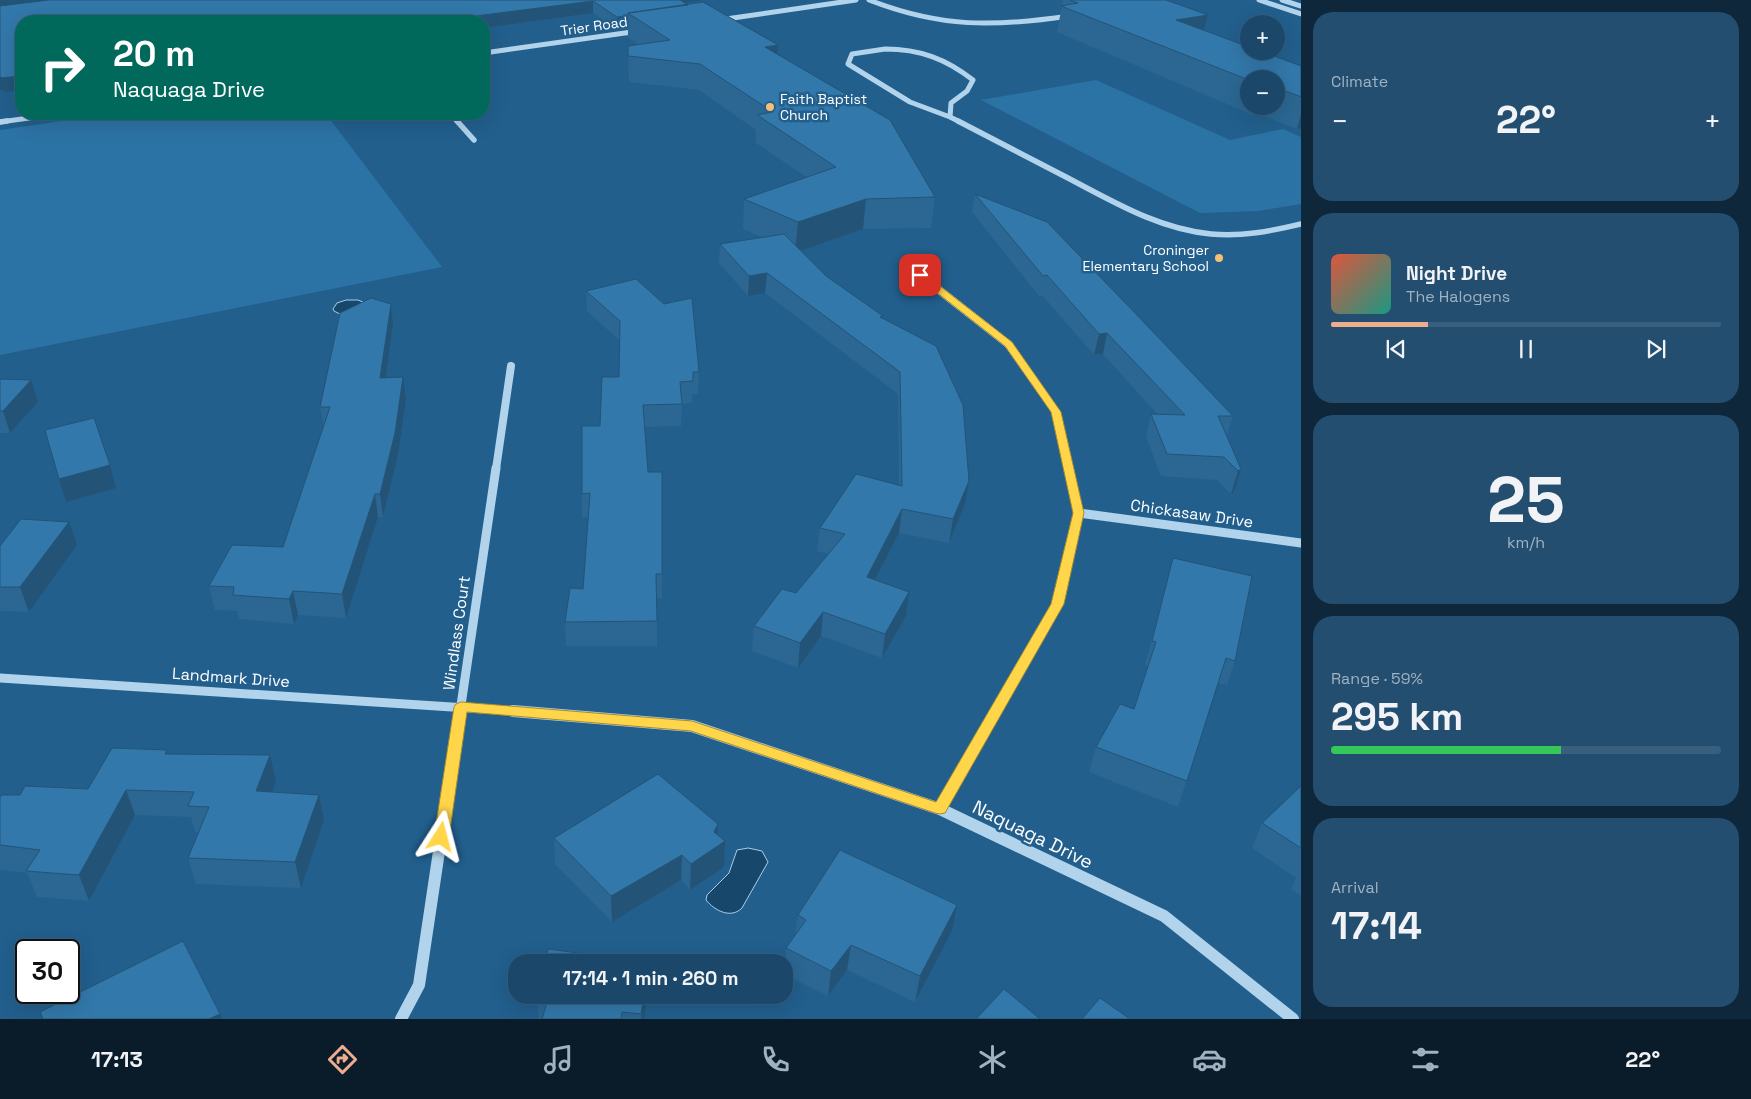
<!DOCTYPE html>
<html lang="en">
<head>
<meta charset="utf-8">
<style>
	:root { --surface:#1a476a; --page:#234e70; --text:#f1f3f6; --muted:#9fb2c1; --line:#385f7e; --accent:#eead8d }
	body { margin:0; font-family:"Space Grotesk",sans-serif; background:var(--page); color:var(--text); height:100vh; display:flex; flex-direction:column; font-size:19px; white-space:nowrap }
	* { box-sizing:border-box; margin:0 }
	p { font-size:16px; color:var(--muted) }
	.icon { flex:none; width:28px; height:28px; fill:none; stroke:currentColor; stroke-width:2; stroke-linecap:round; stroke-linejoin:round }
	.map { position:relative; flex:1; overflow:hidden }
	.panel { display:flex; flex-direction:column; gap:12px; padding:12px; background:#0e273a; width:450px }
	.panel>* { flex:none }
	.banner { position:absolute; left:15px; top:15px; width:475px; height:105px; border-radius:20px; box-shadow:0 5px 20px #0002,0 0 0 1px var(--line); background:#00695c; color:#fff; overflow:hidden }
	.tools { position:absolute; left:1240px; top:15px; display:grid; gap:10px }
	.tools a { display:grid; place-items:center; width:45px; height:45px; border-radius:50%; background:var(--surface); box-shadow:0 5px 20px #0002,0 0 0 1px var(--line); font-size:25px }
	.speed { position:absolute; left:15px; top:939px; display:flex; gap:10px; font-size:25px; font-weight:700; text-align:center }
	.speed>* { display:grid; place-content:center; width:65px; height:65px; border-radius:50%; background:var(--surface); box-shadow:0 5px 20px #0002,0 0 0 1px var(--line); line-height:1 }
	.speed .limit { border:2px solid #111; border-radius:8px; background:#fff; color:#111 }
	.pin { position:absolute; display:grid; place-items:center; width:42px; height:42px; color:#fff; margin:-21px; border-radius:10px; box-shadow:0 2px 8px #0006 }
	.me { position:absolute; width:55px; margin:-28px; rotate:9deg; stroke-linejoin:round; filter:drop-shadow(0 0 4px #0008) }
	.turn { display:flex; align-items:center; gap:18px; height:105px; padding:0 15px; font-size:22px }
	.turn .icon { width:65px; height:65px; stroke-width:2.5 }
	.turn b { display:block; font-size:35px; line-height:42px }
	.big { font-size:38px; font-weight:600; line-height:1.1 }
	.panel .tile { flex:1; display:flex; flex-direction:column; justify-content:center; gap:8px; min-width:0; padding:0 18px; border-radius:20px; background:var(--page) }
	.panel .dial { align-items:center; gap:0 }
	.dial b { font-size:65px; line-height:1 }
	.song { display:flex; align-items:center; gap:15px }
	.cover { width:60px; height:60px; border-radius:8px; background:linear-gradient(135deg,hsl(10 70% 55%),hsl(170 70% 35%)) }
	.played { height:5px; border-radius:2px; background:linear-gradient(90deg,var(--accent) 25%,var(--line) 25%) }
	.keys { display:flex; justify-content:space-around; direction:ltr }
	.heat { display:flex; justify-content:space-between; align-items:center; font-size:28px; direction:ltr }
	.charge { height:8px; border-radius:4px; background:linear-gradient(90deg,#34c759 59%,var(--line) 0) }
	.trip { position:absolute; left:508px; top:954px; width:285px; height:50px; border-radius:20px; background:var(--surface); box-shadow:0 5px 20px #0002,0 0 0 1px var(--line); font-weight:600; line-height:50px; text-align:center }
	.tab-bar { display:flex; height:80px; justify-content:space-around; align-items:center; background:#0a1c2a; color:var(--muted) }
	.tab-bar .icon { width:35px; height:35px }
	.tab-bar .current { color:var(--accent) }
	.tab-bar b { font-size:22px; color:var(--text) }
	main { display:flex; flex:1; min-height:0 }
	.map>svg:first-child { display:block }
</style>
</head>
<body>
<main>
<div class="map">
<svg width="1301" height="1019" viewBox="0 0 1301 1019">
	<rect width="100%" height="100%" fill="#225f8d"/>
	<path fill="#2c73a5" d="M1096 80 1230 140 1283 129 1301 137V204L1258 211 1200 213 981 100Z
		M109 114H326L442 267 0 355V130Z"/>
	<path fill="#18476c" stroke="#a5d0ec" d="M346 300H358L365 303 342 315 334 311 333 309 337 303Z
		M748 848 762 851 768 862 742 908C731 919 715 911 706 900L707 895 729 873 737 850Z"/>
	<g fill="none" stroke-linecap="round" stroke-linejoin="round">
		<path stroke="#b1d3eb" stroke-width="5" d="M869 0C941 28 994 27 1069 16
			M1259 0 1301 14
			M1282 0 1301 6
			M719 20 856 0
			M885 49C920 49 946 59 973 80L967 91 951 103 950 117 910 102 848 64 852 54Z
			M484 53 639 31
			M451 114 458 122
			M950 117 960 122
			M0 122 58 114"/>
		<path stroke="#b1d3eb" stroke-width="5.5" d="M457 121 474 140
			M958 121C994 140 1030 158 1066 177 1112 201 1158 229 1211 234 1242 237 1271 231 1301 224
			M0 122 7 121"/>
		<path stroke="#b1d3eb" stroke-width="8" d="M920 275 1008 344 1056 412 1069 469
			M496 469 511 366"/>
		<path stroke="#b1d3eb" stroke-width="9" d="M1079 513 1301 543
			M0 678 528 712
			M460 712 496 468
			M995 712 1057 604 1079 513 1069 468"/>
		<path stroke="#b1d3eb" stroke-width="12" d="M513 711 692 726 940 809 1164 916 1293 1019
			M940 809 996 711
			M401 1019 419 985 460 711"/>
	</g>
	<path fill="#2b6792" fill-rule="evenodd" d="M0 0H706L685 3 778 45 777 54 935 197 931 228 863 229 801 251 826 276 882 318 969 481 965 504 949 543 899 533 875 580 906 616 882 658 821 636 798 668 752 651 754 626 796 593 828 554 817 551 820 528 899 485 898 394 765 293 748 296 719 263 720 244 761 237 743 229 744 199 806 177 756 143V130L699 90 629 82 628 46 639 45 628 37V28L617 30 593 13 484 28V21L5 92V90H0Z
		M1063 0H1166L1208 15 1204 30 1301 66V128L1297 129 1259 114 1253 115 1057 32ZM1249 79H1276V106H1249Z
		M975 194 1233 416 1227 436 1241 469 1234 492 1231 494 1217 480 1161 476 1146 437 1151 414 1158 415 1103 354 1094 355 1043 296H1039L972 212Z
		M586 291 699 372 698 394H692V403L682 404 681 426 645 427 648 472H662V598H657V646H566L565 622 583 589 589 517H582V494L600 426 619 377 620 341 587 311Z
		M391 304 393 324 386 378 406 399 398 455 383 517H378L346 618 298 615 294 624 239 619 237 611 215 610 209 586 283 547 324 426 320 407Z
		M0 379 38 402 10 433H0Z
		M77 545 29 612 0 611V546Z
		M1173 558 1235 661 1227 685 1218 683 1178 807 1089 772 1096 747 1134 709 1148 666 1145 665Z
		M168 754 276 781 272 792 324 820 301 888 196 884 188 858 199 832H195L191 817 135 815 89 901 37 897 27 873 0 870V797L88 789Z
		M1301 786V896L1291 889 1296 878 1252 848 1262 823Z
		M718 824 717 834 724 867 690 890 681 880 612 922 555 864 554 838Z
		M798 915 952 931 915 1002 847 970 828 996 784 974 786 948 795 935Z
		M538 995H648L644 1019H539L537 999Z"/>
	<path fill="#235477" d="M0 0H82L0 10Z
		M668 0H706L668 5Z
		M593 1V13L484 28V21H437Z
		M1208 15 1201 41 1176 20Z
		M628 16V28L617 30V17Z
		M778 45 776 71 765 47Z
		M0 76H1L5 90H0Z
		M21 76V90L5 92 1 78Z
		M1255 106H1261L1259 114 1253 115Z
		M1301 114V128L1297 129Z
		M866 199 863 229 795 253 798 222Z
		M767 273 765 293 748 296 749 276Z
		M391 304 393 324 383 400 380 378Z
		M1107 333 1103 354 1094 355 1099 334Z
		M403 377 406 399 398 455 383 517 380 494Z
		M31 380 38 402 10 433 3 411Z
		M110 465 116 488 66 502 59 479Z
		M1241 469 1234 492 1231 494 1238 471Z
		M969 481 965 504 949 543 953 519Z
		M375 494 378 517 346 618 342 594Z
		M902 509 899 533 864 601 867 577Z
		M69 522 77 545 29 612 20 587Z
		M293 591 298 615 294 624 289 599Z
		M909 592 906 616 882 658 885 634Z
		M823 612 821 636 798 668 800 643Z
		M270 755 276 781 263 817 256 791Z
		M126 790 135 815 89 901 79 875Z
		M319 795 324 820 301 888 295 862Z
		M718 824 717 847 725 841 724 867 690 890 691 864 714 832Z
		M682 855 681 880 612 922 611 896Z
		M957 905 952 931 915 1002 920 976Z
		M851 945 847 970 828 996 831 971Z
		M644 995H648L644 1019H641Z
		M220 1014 222 1019H209Z"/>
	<path fill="#3278aa" stroke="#235477" d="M49 0H680L688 5 628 13V16L617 17 593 1 437 21H21V76L1 78 0 76V6Z
		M1070 0H1166L1208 15 1176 20 1249 47V51H1261L1301 66V97L1276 87V79H1249V80L1061 6 1078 3Z
		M703 2 778 45 765 47 890 120 935 197 866 199 798 222 744 199 836 167 757 115 773 112 700 64 628 56V46L670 40 628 13Z
		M975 194 1047 222 1136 314 1233 416H1218L1241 469 1238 471 1224 457 1167 454 1151 414 1185 415 1107 333 1099 334 1047 275 1043 276Z
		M784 234 826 276 883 316 880 317 936 346 963 405 969 481 953 519 902 509 867 577 909 592 885 634 823 612 800 643 754 626 782 589 796 593 845 534 820 528 856 474 902 486 900 372 767 273 749 276 720 244Z
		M636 279 664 304 692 298 699 372H693V381L680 382 682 404 643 405 648 472H662V574H656L657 621 565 622 570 588 583 589 590 493 582 494V426H600L602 377H619L620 321 586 291Z
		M371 298 391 304 380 378 403 377 395 433 380 494H375L342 594 293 591 289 599 233 595 234 587 209 586 232 545 283 547 330 407H320L340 313Z
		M0 379 31 380 3 411H0Z
		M94 418 110 465 59 479 45 430Z
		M21 519 69 522 20 587H0V546Z
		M1173 558 1252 576 1235 661 1226 658 1187 781 1096 747 1120 704 1134 709 1156 642 1152 641Z
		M112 748 167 750 165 754 270 755 256 791 319 795 295 862 188 858 209 807 188 806 194 792 126 790 79 875 26 871 40 850 0 845V797L2 795H20L25 786 88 789Z
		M658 774 718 824 714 832 725 841 691 864 682 855 611 896 554 838Z
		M1301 786V848L1262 823Z
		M840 850 957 905 920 976 851 945 831 971 786 948 806 920 798 915Z
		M183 941 220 1014 209 1019H43L40 1012Z
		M548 949 644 962H545Z
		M1004 989 1040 1019H976Z
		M538 995H644L641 1014 622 1012 621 1019H542L547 1002 537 999Z
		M1100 998 1130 1019H1082Z"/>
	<path fill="#ffd54a" stroke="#a68a30" d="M917 273H923L1012 342 1061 412 1084 513 1064 604 945 813 940 814 935 813 691 731 467 712 449 837 447 841 441 843 436 841 434 837 454 707 456 704 461 702 692 721 936 802 1051 604 1073 513 1051 412 1005 346 917 277Z"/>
	<g fill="#f7bf73" stroke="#225f8d" stroke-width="2">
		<circle cx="770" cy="107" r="5"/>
		<circle cx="1219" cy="258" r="5"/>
	</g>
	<g text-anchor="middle" stroke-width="5" stroke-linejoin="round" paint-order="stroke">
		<g font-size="14" fill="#fff" stroke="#225f8d">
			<text transform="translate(594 26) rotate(-8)" y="5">Trier Road</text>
		</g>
		<g font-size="14" fill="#fff" stroke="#225f8d" text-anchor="start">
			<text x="780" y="104">Faith Baptist<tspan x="780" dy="16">Church</tspan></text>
			<text x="1209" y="255" text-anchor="end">Croninger<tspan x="1209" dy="16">Elementary School</tspan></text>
		</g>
		<g font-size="16" fill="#fff" stroke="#225f8d">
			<text transform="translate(1192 513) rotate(8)" y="6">Chickasaw Drive</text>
			<text transform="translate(456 633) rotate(-82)" y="6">Windlass Court</text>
			<text transform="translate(231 677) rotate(4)" y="6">Landmark Drive</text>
		</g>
		<g font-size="19" fill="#fff" stroke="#225f8d">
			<text transform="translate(1033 834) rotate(26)" y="7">Naquaga Drive</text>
		</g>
	</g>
</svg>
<div class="tools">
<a>+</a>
<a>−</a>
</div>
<div class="speed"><div class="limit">30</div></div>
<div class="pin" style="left:920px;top:275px;background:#d93025"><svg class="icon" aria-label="arrive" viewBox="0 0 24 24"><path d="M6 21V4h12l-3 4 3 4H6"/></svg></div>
<svg class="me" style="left:441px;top:837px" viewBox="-20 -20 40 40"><path d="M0-17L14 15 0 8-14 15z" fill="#ffd54a" stroke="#fff" stroke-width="4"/></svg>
<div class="trip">17:14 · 1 min · 260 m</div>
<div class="banner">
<div class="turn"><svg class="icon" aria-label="right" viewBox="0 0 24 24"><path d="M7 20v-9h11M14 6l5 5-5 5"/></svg><div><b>20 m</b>Naquaga Drive</div></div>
</div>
</div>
<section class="panel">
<div class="tile"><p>Climate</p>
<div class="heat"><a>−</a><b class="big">22°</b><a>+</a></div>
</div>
<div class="tile">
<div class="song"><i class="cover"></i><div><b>Night Drive</b><p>The Halogens</p></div></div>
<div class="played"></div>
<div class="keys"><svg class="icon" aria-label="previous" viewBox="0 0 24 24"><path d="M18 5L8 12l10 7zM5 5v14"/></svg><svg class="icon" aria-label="pause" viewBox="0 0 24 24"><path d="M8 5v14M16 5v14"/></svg><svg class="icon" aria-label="next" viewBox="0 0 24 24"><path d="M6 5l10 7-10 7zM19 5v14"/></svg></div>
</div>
<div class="tile dial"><b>25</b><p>km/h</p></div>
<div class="tile"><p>Range · 59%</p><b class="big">295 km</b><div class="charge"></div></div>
<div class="tile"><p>Arrival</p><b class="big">17:14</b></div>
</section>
</main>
<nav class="tab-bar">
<b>17:13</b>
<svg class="icon current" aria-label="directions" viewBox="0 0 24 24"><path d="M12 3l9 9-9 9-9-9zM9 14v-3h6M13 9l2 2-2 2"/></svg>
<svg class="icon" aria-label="music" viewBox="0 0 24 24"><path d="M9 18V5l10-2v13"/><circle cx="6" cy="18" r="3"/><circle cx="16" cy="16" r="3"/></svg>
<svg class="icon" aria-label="phone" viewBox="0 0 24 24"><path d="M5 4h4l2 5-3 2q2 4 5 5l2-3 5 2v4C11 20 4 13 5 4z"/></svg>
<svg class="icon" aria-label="climate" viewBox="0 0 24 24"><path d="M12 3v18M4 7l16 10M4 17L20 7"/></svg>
<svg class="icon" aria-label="car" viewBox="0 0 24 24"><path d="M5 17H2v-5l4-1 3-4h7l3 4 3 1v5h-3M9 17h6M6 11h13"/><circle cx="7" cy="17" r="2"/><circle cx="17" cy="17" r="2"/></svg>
<svg class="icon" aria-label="filters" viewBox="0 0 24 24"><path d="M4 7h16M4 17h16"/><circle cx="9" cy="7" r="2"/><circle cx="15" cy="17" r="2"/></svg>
<b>22°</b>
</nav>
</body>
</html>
